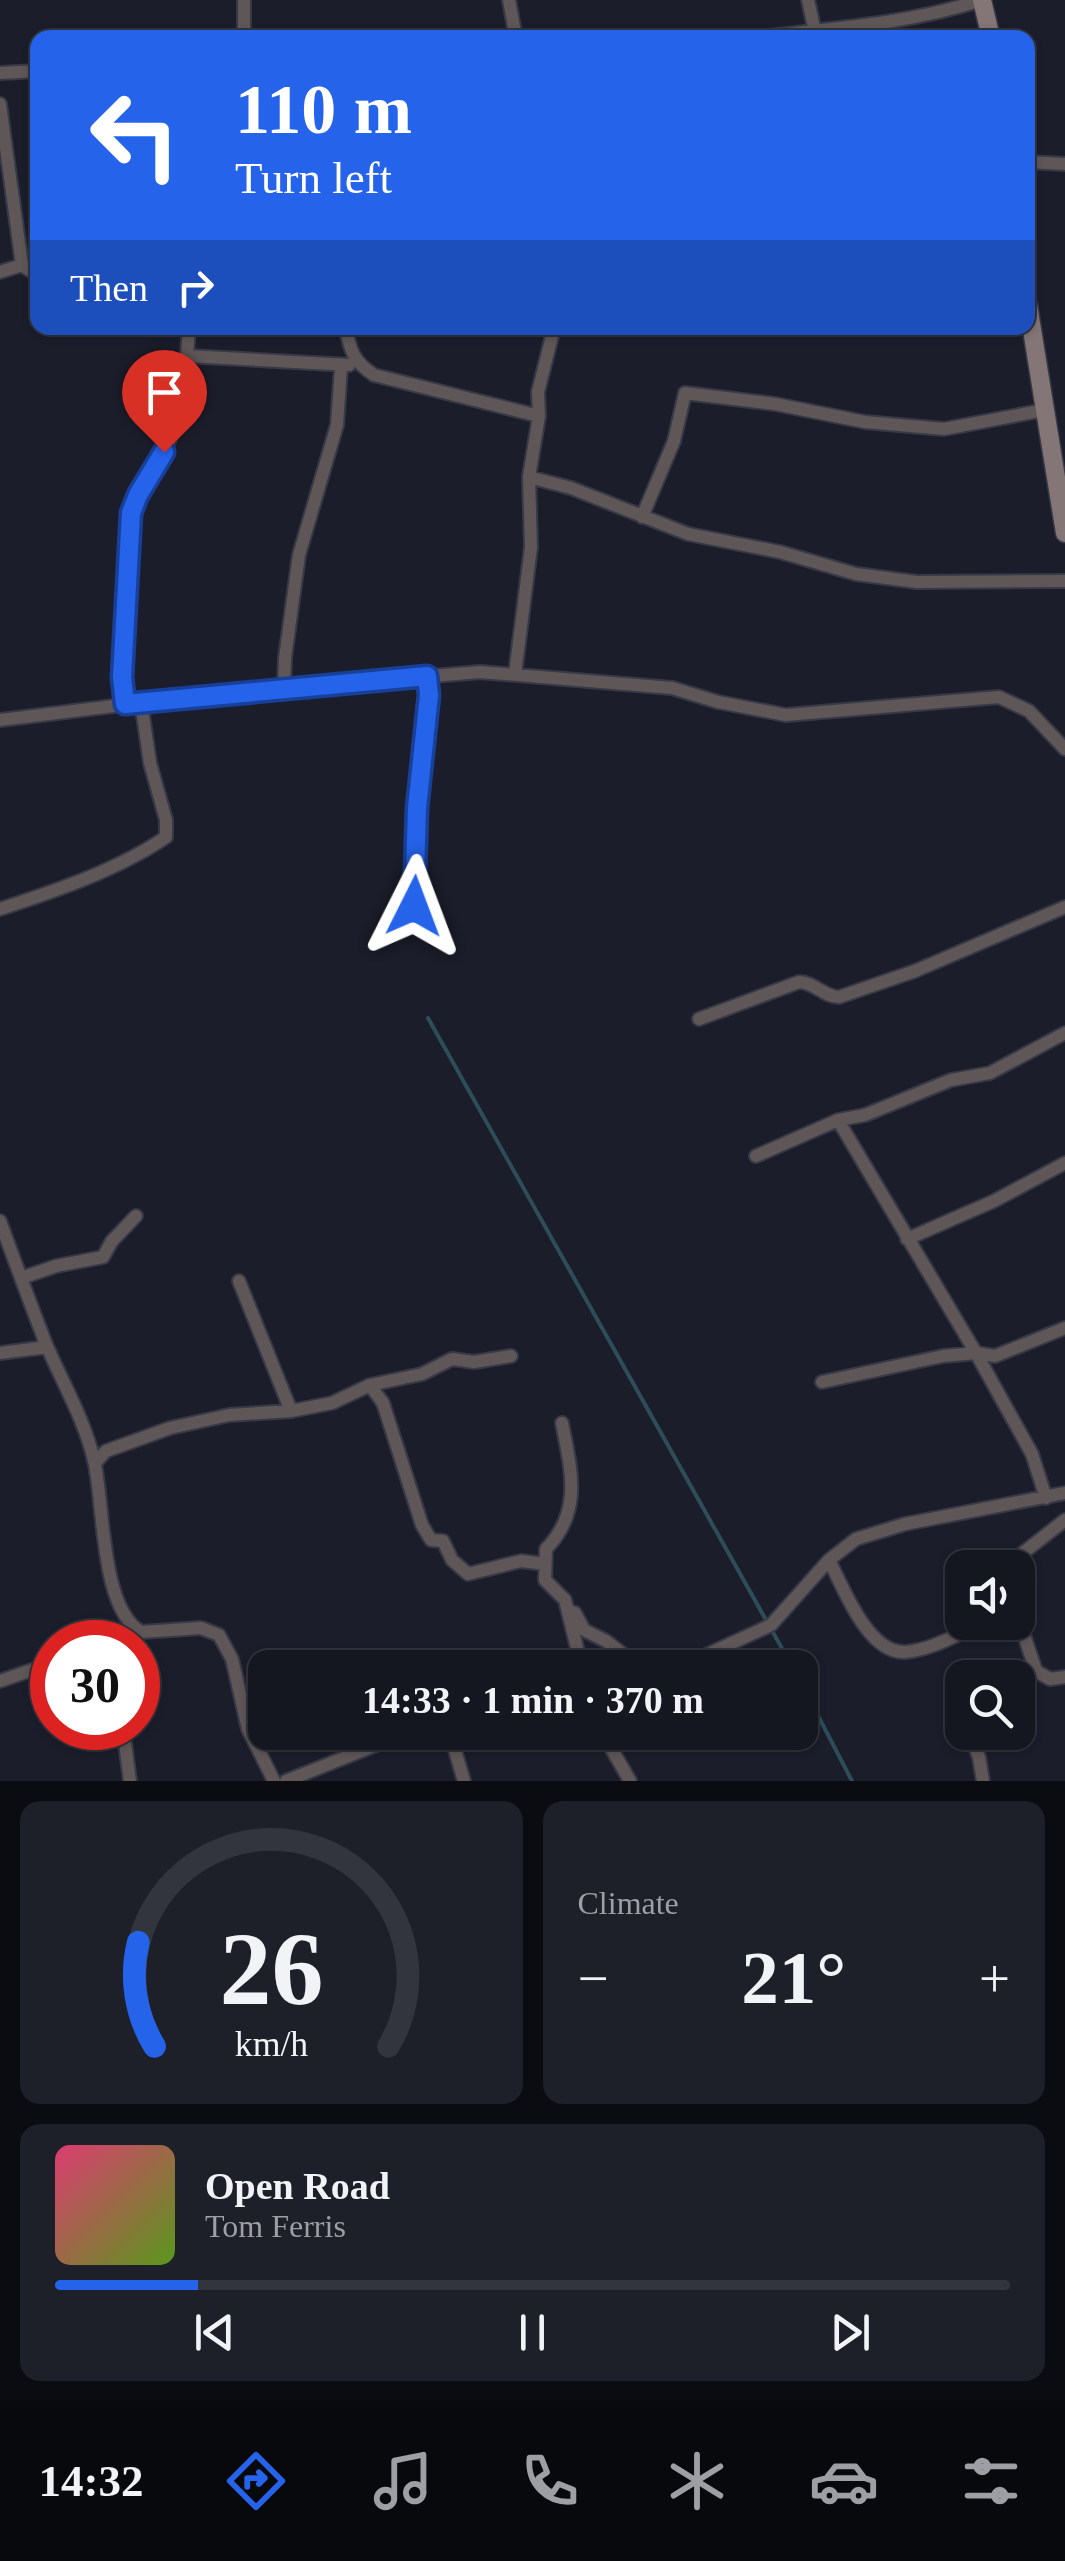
<!DOCTYPE html>
<html lang="en">
<head>
<meta charset="utf-8">
<style>
	:root { --surface:#141620; --page:#1d1f29; --text:#f1f3f6; --muted:#9d9fa5; --line:#33353e; --accent:#2563eb }
	body { margin:0; font-family:Georgia,serif; background:var(--page); color:var(--text); height:100vh; display:flex; flex-direction:column; font-size:38px; white-space:nowrap }
	* { box-sizing:border-box; margin:0 }
	p { font-size:32px; color:var(--muted) }
	.icon { flex:none; width:55px; height:55px; fill:none; stroke:currentColor; stroke-width:2; stroke-linecap:round; stroke-linejoin:round }
	.map { position:relative; height:1781px; overflow:hidden }
	.sheet { display:flex; flex-direction:column; gap:20px; padding:20px; background:#0b0c12; flex:1 }
	.sheet>* { flex:none }
	.top-card { position:absolute; left:30px; top:30px; width:1005px; height:305px; border-radius:20px; box-shadow:0 2px 8px #0004,0 0 0 2px var(--line); background:#2563eb; color:#fff; overflow:hidden }
	.tools { position:absolute; left:945px; top:1550px; display:grid; gap:20px }
	.tools a { display:grid; place-items:center; width:90px; height:90px; border-radius:20px; background:var(--surface); box-shadow:0 2px 8px #0004,0 0 0 2px var(--line); font-size:50px }
	.speed { position:absolute; left:30px; top:1620px; display:flex; gap:20px; font-size:50px; font-weight:700; text-align:center }
	.speed>* { display:grid; place-content:center; width:130px; height:130px; border-radius:50%; background:var(--surface); box-shadow:0 2px 8px #0004,0 0 0 2px var(--line); line-height:1 }
	.speed .limit { border:15px solid #d22; background:#fff; color:#111 }
	.pin { position:absolute; display:grid; place-items:center; width:85px; height:85px; color:#fff; margin:-102px -42px; border-radius:50% 50% 50% 0; rotate:-45deg; box-shadow:0 0 10px #0007 }
	.pin .icon { rotate:45deg }
	.me { position:absolute; width:110px; margin:-55px; rotate:3deg; stroke-linejoin:round; filter:drop-shadow(0 0 8px #0008) }
	.turn { display:flex; align-items:center; gap:35px; height:210px; padding:0 40px; font-size:45px }
	.turn .icon { width:130px; height:130px; stroke-width:2.5 }
	.turn b { display:block; font-size:70px; line-height:85px }
	.then { display:flex; align-items:center; height:95px; padding:0 40px; background:#0003; gap:20px; font-size:38px }
	.big { font-size:75px; font-weight:800; line-height:1.1 }
	.sheet .tile { flex:1; display:flex; flex-direction:column; justify-content:center; gap:15px; min-width:0; padding:0 35px; border-radius:20px; background:var(--page) }
	.sheet .dial { align-items:center; gap:0 }
	.dial svg { height:260px; overflow:visible; fill:none; stroke:var(--line); stroke-width:7; stroke-linecap:round; text-anchor:middle }
	.dial text { fill:var(--text); stroke:none }
	.song { display:flex; align-items:center; gap:30px }
	.cover { width:120px; height:120px; border-radius:15px; background:linear-gradient(135deg,hsl(340 70% 55%),hsl(90 70% 35%)) }
	.played { height:10px; border-radius:5px; background:linear-gradient(90deg,var(--accent) 15%,var(--line) 15%) }
	.keys { display:flex; justify-content:space-around; direction:ltr }
	.heat { display:flex; justify-content:space-between; align-items:center; font-size:55px; direction:ltr }
	.sheet .tiles { flex:1; display:grid; gap:20px; grid-template-columns:1fr 1fr }
	.tile:last-child { grid-column:span 2 }
	.trip { position:absolute; left:248px; top:1650px; width:570px; height:100px; border-radius:20px; background:var(--surface); box-shadow:0 2px 8px #0004,0 0 0 2px var(--line); font-weight:800; line-height:100px; text-align:center }
	.dock { display:flex; height:160px; justify-content:space-around; align-items:center; background:#08090d; color:var(--muted) }
	.dock .icon { width:70px; height:70px }
	.dock .selected { color:var(--accent) }
	.dock b { font-size:45px; color:var(--text) }
	.map>svg:first-child { display:block }
</style>
</head>
<body>
<div class="map">
<svg width="1065" height="1781" viewBox="0 0 1065 1781">
	<rect width="100%" height="100%" fill="#1b1d2b"/>
	<g fill="none" stroke-linecap="round" stroke-linejoin="round">
		<path stroke="#2d4e59" stroke-width="4" d="M428 1018 793 1668
			M800 1681 852 1781"/>
		<defs>
			<path id="street" d="M509 0 516 38
				M808 0 815 32
				M244 38V0
				M752 38C833 28 903 25 982 0
				M0 73 38 71
				M0 104 22 265 0 272
				M1028 162 1065 164
				M22 265 38 276
				M346 328C350 351 354 362 374 375L539 416
				M187 356 349 365
				M529 477 571 488 688 534 780 552 856 574 917 582 1065 581
				M642 517 674 441 685 393 775 404 865 422 944 429 1045 410
				M515 674 531 547 529 477 539 416 538 392 554 328
				M284 688 285 658 299 555 337 425 341 367
				M125 704 122 677 131 513C139 490 154 473 165 451 183 411 186 371 189 328
				M0 720 195 696 480 672 672 688 718 702 786 715 999 697 1029 711 1065 749
				M415 907 417 808 429 695 427 676
				M0 909C55 891 118 870 166 837V820L150 763 141 702
				M699 1019 799 982C814 982 824 997 839 997L915 971 1065 907
				M838 1120 976 1353 1032 1454 1046 1498
				M756 1156 838 1120 865 1115 951 1080 990 1073 1065 1033
				M0 1221C15 1262 30 1303 46 1344 63 1384 86 1422 95 1465 104 1508 101 1609 141 1632
				M907 1239 994 1201 1065 1163
				M21 1278 56 1266 103 1257 112 1241 136 1216
				M239 1281 291 1411
				M0 1353 47 1347
				M822 1382 943 1356 976 1353 995 1356 1065 1328
				M370 1385 383 1403 422 1525 431 1540 443 1541 452 1560 468 1574 521 1561 545 1564
				M562 1423C571 1470 583 1511 546 1549L545 1580 565 1600 582 1668
				M95 1463 106 1451 170 1428 229 1415 291 1411 332 1403 370 1385 422 1374 452 1359 474 1362 511 1356
				M829 1560C843 1587 868 1654 905 1652 932 1650 960 1633 985 1622
				M1013 1568 1019 1556 1065 1520
				M570 1611 575 1613 584 1630 606 1641 641 1668
				M1018 1617 1036 1671 1050 1679 1065 1677
				M121 1642 141 1632 201 1628 219 1635 232 1659 248 1729 274 1781
				M678 1668 771 1625 829 1560 856 1539 905 1524 1065 1493
				M1018 1680 1036 1671
				M0 1681 52 1663
				M123 1728 130 1781
				M602 1732 630 1781
				M969 1732 979 1757 983 1781
				M452 1740 464 1781
				M286 1781 396 1737 452 1740 482 1732"/>
			<path id="secondary" d="M982 0 991 38
				M1028 305 1065 533"/>
		</defs>
		<use href="#street" stroke="#373946" stroke-width="16"/>
		<use href="#secondary" stroke="#373946" stroke-width="21"/>
		<use href="#street" stroke="#5f5657" stroke-width="12"/>
		<use href="#secondary" stroke="#847576" stroke-width="18"/>
	</g>
	<g fill="none" stroke-linecap="round" stroke-linejoin="round">
		<defs>
			<path id="route" d="M164 452 138 495 131 513 122 677 125 704 427 676 429 695 417 808 414 906"/>
		</defs>
		<use href="#route" stroke="#184099" stroke-width="25"/>
		<use href="#route" stroke="#2563eb" stroke-width="18"/>
	</g>
</svg>
<div class="tools">
<a><svg class="icon" aria-label="sound" viewBox="0 0 24 24"><path d="M4 9h4l5-4v14l-5-4H4zM17 9q2 3 0 6"/></svg></a>
<a><svg class="icon" aria-label="search" viewBox="0 0 24 24"><circle cx="10" cy="10" r="6"/><path d="M15 15l6 6"/></svg></a>
</div>
<div class="speed"><div class="limit">30</div></div>
<div class="pin" style="left:164px;top:452px;background:#d93025"><svg class="icon" aria-label="arrive" viewBox="0 0 24 24"><path d="M6 21V4h12l-3 4 3 4H6"/></svg></div>
<svg class="me" style="left:414px;top:906px" viewBox="-20 -20 40 40"><path d="M0-17L14 15 0 8-14 15z" fill="#2563eb" stroke="#fff" stroke-width="4"/></svg>
<div class="trip">14:33 · 1 min · 370 m</div>
<div class="top-card">
<div class="turn"><svg class="icon" aria-label="left" viewBox="0 0 24 24"><path d="M17 20v-9H6M10 6l-5 5 5 5"/></svg><div><b>110 m</b>Turn left</div></div>
<div class="then">Then<svg class="icon" aria-label="right" viewBox="0 0 24 24"><path d="M7 20v-9h11M14 6l5 5-5 5"/></svg></div>
</div>
</div>
<section class="sheet">
<div class="tiles">
<div class="tile dial"><svg viewBox="0 0 100 80">
<path d="M14 69A42 42 0 1 1 86 69"/>
<path d="M14 69A42 42 0 0 1 9 37" stroke="#2563eb"/>
<text x="50" y="56" font-size="32" font-weight="700">26</text>
<text x="50" y="72" font-size="11">km/h</text>
</svg></div>
<div class="tile"><p>Climate</p>
<div class="heat"><a>−</a><b class="big">21°</b><a>+</a></div>
</div>
<div class="tile">
<div class="song"><i class="cover"></i><div><b>Open Road</b><p>Tom Ferris</p></div></div>
<div class="played"></div>
<div class="keys"><svg class="icon" aria-label="previous" viewBox="0 0 24 24"><path d="M18 5L8 12l10 7zM5 5v14"/></svg><svg class="icon" aria-label="pause" viewBox="0 0 24 24"><path d="M8 5v14M16 5v14"/></svg><svg class="icon" aria-label="next" viewBox="0 0 24 24"><path d="M6 5l10 7-10 7zM19 5v14"/></svg></div>
</div>
</div>
</section>
<nav class="dock">
<b>14:32</b>
<svg class="icon selected" aria-label="directions" viewBox="0 0 24 24"><path d="M12 3l9 9-9 9-9-9zM9 14v-3h6M13 9l2 2-2 2"/></svg>
<svg class="icon" aria-label="music" viewBox="0 0 24 24"><path d="M9 18V5l10-2v13"/><circle cx="6" cy="18" r="3"/><circle cx="16" cy="16" r="3"/></svg>
<svg class="icon" aria-label="phone" viewBox="0 0 24 24"><path d="M5 4h4l2 5-3 2q2 4 5 5l2-3 5 2v4C11 20 4 13 5 4z"/></svg>
<svg class="icon" aria-label="climate" viewBox="0 0 24 24"><path d="M12 3v18M4 7l16 10M4 17L20 7"/></svg>
<svg class="icon" aria-label="car" viewBox="0 0 24 24"><path d="M5 17H2v-5l4-1 3-4h7l3 4 3 1v5h-3M9 17h6M6 11h13"/><circle cx="7" cy="17" r="2"/><circle cx="17" cy="17" r="2"/></svg>
<svg class="icon" aria-label="filters" viewBox="0 0 24 24"><path d="M4 7h16M4 17h16"/><circle cx="9" cy="7" r="2"/><circle cx="15" cy="17" r="2"/></svg>
</nav>
</body>
</html>
